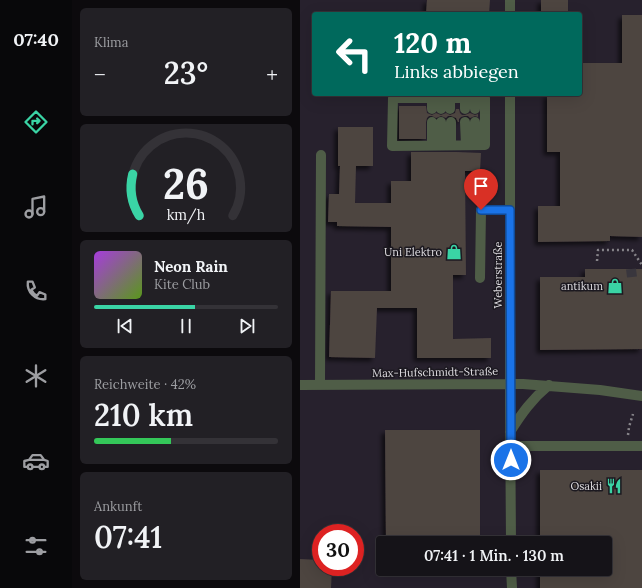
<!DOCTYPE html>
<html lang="de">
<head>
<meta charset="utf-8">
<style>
	:root { --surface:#151318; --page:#222025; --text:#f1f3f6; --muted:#9d9ea2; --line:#343237; --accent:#3ad4a5 }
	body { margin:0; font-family:Lora,serif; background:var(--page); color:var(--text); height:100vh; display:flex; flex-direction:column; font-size:15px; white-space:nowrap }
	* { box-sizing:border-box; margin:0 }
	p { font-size:13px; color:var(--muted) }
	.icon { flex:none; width:22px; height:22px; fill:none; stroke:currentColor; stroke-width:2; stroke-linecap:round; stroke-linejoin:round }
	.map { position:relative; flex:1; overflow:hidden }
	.side { display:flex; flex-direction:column; gap:8px; padding:8px; background:#0c0a0d; width:228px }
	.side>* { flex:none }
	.hud { position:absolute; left:12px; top:12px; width:270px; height:84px; border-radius:4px; box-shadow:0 4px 16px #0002,0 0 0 1px var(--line); background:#00695c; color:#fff; overflow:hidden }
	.speed { position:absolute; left:12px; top:524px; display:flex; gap:8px; font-size:20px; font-weight:700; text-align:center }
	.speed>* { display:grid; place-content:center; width:52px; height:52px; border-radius:50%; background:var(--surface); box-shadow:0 4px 16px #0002,0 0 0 1px var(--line); line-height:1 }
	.speed .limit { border:6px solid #d22; background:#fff; color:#111 }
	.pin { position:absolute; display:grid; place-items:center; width:34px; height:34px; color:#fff; margin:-41px -17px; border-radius:50% 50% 50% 0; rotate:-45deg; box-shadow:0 0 4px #0007 }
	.pin .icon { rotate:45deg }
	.me { position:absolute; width:44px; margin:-22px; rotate:0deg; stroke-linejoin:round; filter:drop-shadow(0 0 3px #0008) }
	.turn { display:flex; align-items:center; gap:14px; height:84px; padding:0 16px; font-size:18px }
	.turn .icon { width:52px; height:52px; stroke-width:2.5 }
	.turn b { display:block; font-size:28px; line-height:34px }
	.big { font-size:30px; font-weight:600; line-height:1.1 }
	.side .widget { flex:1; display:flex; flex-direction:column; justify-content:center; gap:6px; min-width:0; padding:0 14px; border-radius:6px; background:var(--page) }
	.side .dial { align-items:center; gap:0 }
	.dial svg { height:104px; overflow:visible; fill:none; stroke:var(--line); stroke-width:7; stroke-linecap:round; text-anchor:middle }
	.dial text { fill:var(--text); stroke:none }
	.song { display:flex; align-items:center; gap:12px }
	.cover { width:48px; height:48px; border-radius:6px; background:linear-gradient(135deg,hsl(280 70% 55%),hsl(90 70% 35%)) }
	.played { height:4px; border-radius:2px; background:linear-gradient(90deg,var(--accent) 55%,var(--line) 55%) }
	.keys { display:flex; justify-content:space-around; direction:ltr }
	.heat { display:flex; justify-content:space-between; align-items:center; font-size:22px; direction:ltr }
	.charge { height:6px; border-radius:3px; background:linear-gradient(90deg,#34c759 42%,var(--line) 0) }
	.trip { position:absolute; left:76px; top:536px; width:236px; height:40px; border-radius:4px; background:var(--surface); box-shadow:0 4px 16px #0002,0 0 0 1px var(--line); font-weight:600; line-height:40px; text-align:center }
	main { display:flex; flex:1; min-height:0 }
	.tabs { display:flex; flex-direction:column; width:72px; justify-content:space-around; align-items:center; background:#08080a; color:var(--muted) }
	.tabs .icon { width:28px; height:28px }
	.tabs .active { color:var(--accent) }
	.tabs b { font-size:18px; color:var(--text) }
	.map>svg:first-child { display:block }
</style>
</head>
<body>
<main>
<nav class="tabs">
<b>07:40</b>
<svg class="icon active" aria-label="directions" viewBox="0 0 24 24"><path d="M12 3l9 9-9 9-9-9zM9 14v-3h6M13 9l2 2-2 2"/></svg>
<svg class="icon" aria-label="music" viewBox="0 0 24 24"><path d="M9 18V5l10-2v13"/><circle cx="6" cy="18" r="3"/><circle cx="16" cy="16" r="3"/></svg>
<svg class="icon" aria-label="phone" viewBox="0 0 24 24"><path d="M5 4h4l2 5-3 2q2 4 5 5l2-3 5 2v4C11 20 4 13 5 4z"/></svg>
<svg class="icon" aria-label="climate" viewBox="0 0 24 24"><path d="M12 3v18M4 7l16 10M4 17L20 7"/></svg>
<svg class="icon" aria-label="car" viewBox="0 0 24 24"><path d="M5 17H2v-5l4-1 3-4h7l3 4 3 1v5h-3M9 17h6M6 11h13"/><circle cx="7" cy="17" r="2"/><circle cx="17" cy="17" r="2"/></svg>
<svg class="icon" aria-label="filters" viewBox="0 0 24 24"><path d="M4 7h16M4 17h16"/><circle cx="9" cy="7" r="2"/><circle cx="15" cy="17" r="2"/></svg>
</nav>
<section class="side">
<div class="widget"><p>Klima</p>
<div class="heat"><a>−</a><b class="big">23°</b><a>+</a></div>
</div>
<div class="widget dial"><svg viewBox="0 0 100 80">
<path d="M14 69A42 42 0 1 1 86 69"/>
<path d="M14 69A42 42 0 0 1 9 37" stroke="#3ad4a5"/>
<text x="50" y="56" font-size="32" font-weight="700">26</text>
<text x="50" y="72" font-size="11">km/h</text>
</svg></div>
<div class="widget">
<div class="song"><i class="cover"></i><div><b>Neon Rain</b><p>Kite Club</p></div></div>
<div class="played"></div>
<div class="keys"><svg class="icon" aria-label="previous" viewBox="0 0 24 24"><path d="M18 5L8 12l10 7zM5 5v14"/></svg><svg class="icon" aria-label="pause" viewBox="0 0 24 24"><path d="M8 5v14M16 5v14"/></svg><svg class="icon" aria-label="next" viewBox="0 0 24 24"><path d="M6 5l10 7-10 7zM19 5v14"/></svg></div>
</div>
<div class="widget"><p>Reichweite · 42%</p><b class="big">210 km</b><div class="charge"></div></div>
<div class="widget"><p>Ankunft</p><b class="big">07:41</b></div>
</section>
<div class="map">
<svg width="342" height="588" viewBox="0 0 342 588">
	<defs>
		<filter id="shadow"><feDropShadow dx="-3.5" dy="3.5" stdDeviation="2" flood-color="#0009"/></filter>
	</defs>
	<rect width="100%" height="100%" fill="#1c1920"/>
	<path fill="#27212d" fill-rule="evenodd" d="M0 0H342V588H0ZM14 14H280V94H14ZM21 533H55V567H21ZM83 543H305V569H83Z"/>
	<path fill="#4d4441" filter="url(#shadow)" d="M127 0H190L189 14H126Z
		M241 0H268V14H241Z
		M322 15H342V237L310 236V241L238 242V206H260V152H247V94H280V63H322Z
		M99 106H126L127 113 132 115 136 113 141 115 146 113 150 115 155 113 156 109H159L160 113 162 115H165L170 113 175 115 178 114V117L175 116 170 118 168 116H164L161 117 159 119V122H158L156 118 151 116H148L146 118 141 116 136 118 132 116H129L127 118 126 122V139H99Z
		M38 127H73V166H56L55 203H91V181H111V152H157L181 153 180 171H165L166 275H153V339L191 338V358H117V308H77L75 358 29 357 31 291H91V227L37 226V222H28L29 194H39L40 166H38Z
		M285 269H342V349L240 350V277H285Z
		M85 430H180V543H86Z
		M240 470H342V588H240V569H305V543H240Z
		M0 559 21 560V567H32L31 588H0Z"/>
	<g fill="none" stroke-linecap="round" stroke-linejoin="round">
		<path stroke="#39363d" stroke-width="10" stroke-dasharray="10 5" stroke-linecap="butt" d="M331 269 332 277"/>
		<path stroke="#868489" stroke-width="2.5" stroke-dasharray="2 3" stroke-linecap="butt" d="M297 261 298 250H332L342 265
			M328 435 329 427 333 414"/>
		<path stroke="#4f5d47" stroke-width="10" d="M210 14V0
			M210 94V405L211 543
			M93 98H185V145L92 146Z
			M141 98V109
			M150 98V109
			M165 98V109
			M132 109V98
			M175 109V98
			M132 122V145
			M141 122V145
			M151 122V145
			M165 122 166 145
			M175 122V145
			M180 278 181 210H210
			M0 385 223 384 300 390 342 396
			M20 385 21 155
			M210 432C222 413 232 399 249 385
			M210 446H342
			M211 569 212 588"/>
	</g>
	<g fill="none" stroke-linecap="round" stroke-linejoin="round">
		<defs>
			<path id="route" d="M181 210H210L211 460"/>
		</defs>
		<use href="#route" stroke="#114b97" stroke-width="10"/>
		<use href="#route" stroke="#1a73e8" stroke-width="7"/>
	</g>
	<defs>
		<symbol id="shop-bare" viewBox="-9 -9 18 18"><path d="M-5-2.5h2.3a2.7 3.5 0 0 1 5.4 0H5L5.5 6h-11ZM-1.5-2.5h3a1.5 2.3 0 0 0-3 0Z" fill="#3ad4a5" stroke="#1c1920" stroke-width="2.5" paint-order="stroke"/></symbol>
		<symbol id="restaurant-bare" viewBox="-9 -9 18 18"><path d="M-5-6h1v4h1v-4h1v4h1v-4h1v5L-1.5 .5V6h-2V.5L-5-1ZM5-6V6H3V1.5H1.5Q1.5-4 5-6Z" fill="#3ad4a5" stroke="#1c1920" stroke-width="2.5" paint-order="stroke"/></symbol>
	</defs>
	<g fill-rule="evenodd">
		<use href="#shop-bare" x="143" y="241" width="22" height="22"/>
		<use href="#shop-bare" x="304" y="275" width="22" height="22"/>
		<use href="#restaurant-bare" x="303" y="475" width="22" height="22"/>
	</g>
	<g text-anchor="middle" stroke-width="3" stroke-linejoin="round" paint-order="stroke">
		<g font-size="11" fill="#dedce0" stroke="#1c1920" text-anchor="end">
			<text x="142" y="256">Uni Elektro</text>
			<text x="303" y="290">antikum</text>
			<text x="302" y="490">Osakii</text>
		</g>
		<g font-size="11" fill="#dedce0" stroke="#1c1920">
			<text transform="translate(198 275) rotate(-90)" y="4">Weberstraße</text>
			<text transform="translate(135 372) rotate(-1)" y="4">Max-Hufschmidt-Straße</text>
		</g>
	</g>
</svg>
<div class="speed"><div class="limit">30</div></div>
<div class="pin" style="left:181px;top:210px;background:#d93025"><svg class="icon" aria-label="arrive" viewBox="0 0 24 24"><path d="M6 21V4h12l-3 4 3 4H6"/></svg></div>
<svg class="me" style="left:211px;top:460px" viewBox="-20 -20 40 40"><circle r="17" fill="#1a73e8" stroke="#fff" stroke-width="3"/><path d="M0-11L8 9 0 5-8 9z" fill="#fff"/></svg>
<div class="trip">07:41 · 1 Min. · 130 m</div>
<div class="hud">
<div class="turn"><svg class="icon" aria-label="left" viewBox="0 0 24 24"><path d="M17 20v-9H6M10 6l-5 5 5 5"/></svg><div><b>120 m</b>Links abbiegen</div></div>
</div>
</div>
</main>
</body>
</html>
